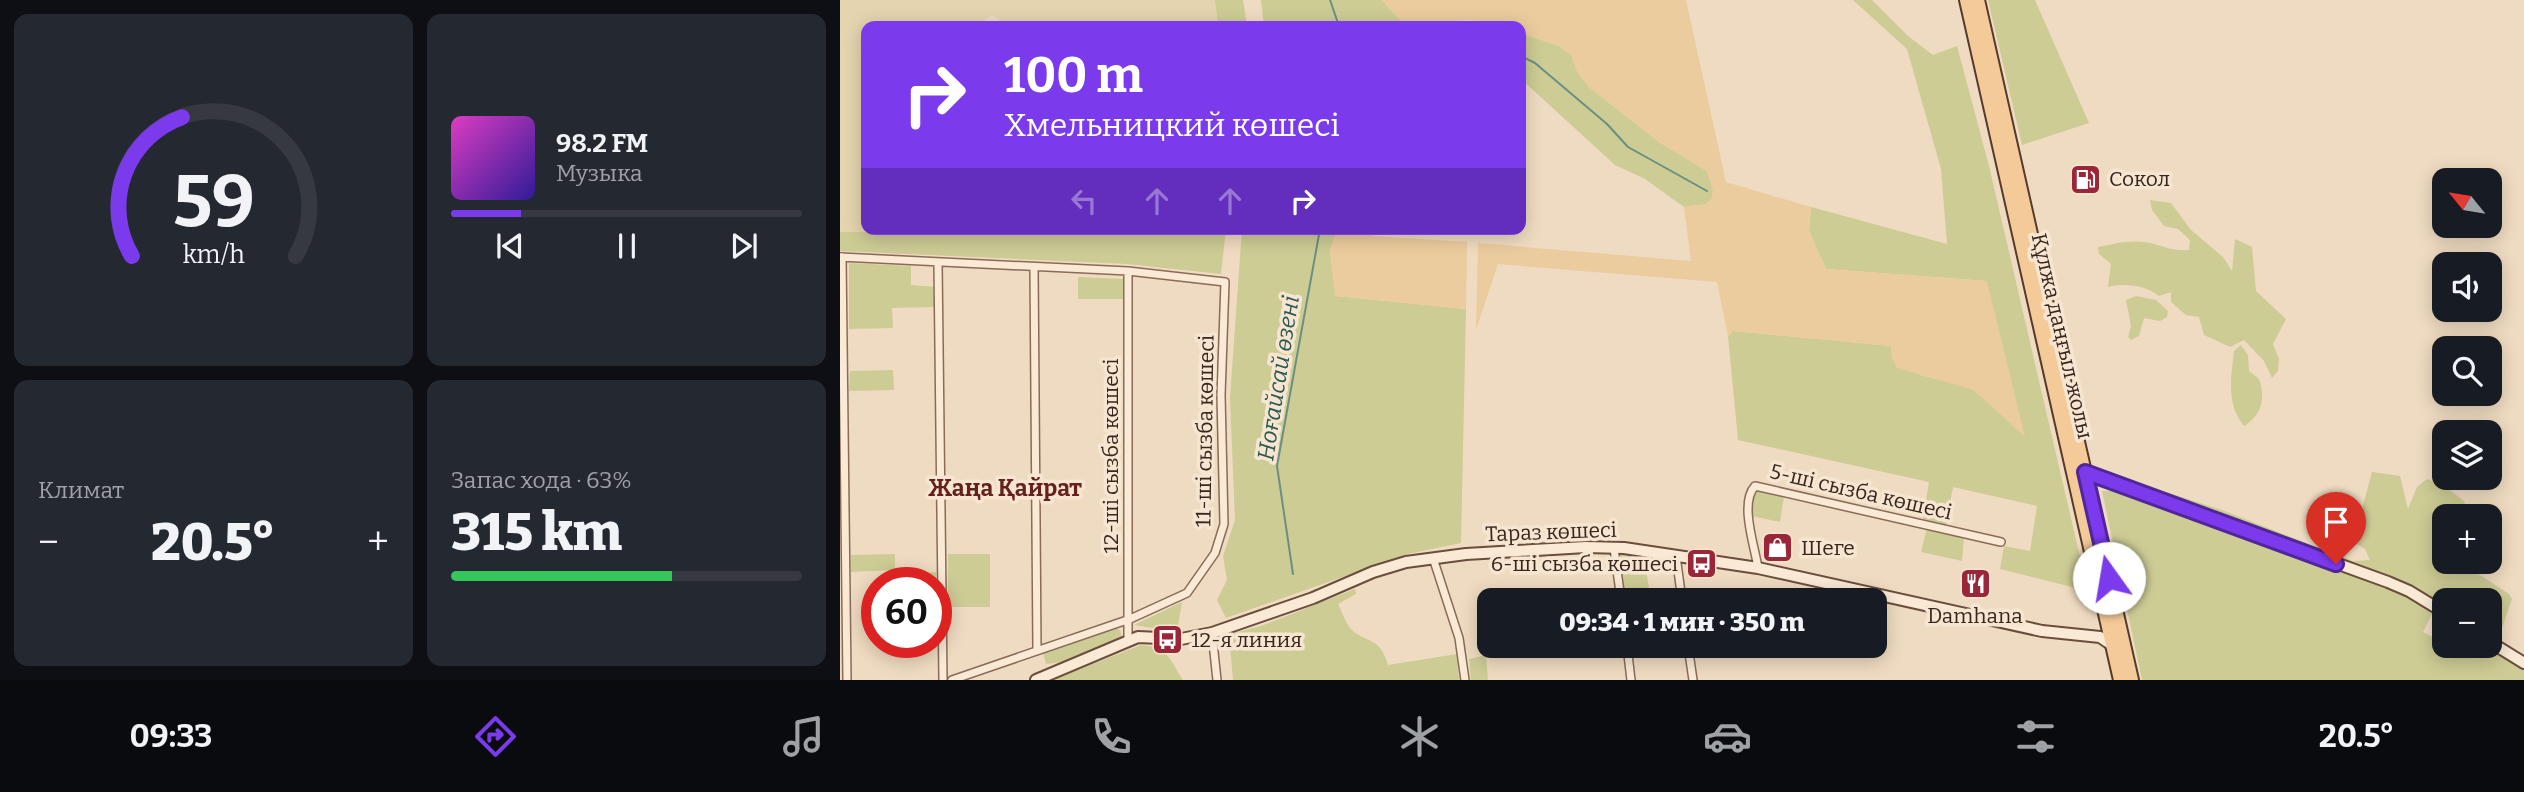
<!DOCTYPE html>
<html lang="ru">
<head>
<meta charset="utf-8">
<style>
	:root { --surface:#171b24; --page:#242831; --text:#f1f3f6; --muted:#9ea1a6; --line:#363941; --accent:#7c3aed }
	body { margin:0; font-family:Bitter,serif; background:var(--page); color:var(--text); height:100vh; display:flex; flex-direction:column; font-size:26px; white-space:nowrap }
	* { box-sizing:border-box; margin:0 }
	p { font-size:23px; color:var(--muted) }
	.icon { flex:none; width:38px; height:38px; fill:none; stroke:currentColor; stroke-width:2; stroke-linecap:round; stroke-linejoin:round }
	.map { position:relative; flex:1; overflow:hidden }
	.details { display:flex; flex-direction:column; gap:14px; padding:14px; background:#0d0f14; width:840px }
	.details>* { flex:none }
	.guide { position:absolute; left:21px; top:21px; width:665px; height:214px; border-radius:14px; box-shadow:0 4px 18px #0003; background:#7c3aed; color:#fff; overflow:hidden }
	.needle { width:46px; rotate:300deg }
	.buttons { position:absolute; left:1592px; top:168px; display:grid; gap:14px }
	.buttons a { display:grid; place-items:center; width:70px; height:70px; border-radius:14px; background:var(--surface); box-shadow:0 4px 18px #0003; font-size:35px }
	.speed { position:absolute; left:21px; top:567px; display:flex; gap:14px; font-size:35px; font-weight:700; text-align:center }
	.speed>* { display:grid; place-content:center; width:91px; height:91px; border-radius:50%; background:var(--surface); box-shadow:0 4px 18px #0003; line-height:1 }
	.speed .limit { border:10px solid #d22; background:#fff; color:#111 }
	.pin { position:absolute; display:grid; place-items:center; width:60px; height:60px; color:#fff; margin:-72px -30px; border-radius:50% 50% 50% 0; rotate:-45deg; box-shadow:0 0 7px #0007 }
	.pin .icon { rotate:45deg }
	.me { position:absolute; width:77px; margin:-38px; rotate:347deg; stroke-linejoin:round; filter:drop-shadow(0 0 5px #0008) }
	.turn { display:flex; align-items:center; gap:24px; height:147px; padding:0 28px; font-size:32px }
	.turn .icon { width:91px; height:91px; stroke-width:2.5 }
	.turn b { display:block; font-size:49px; line-height:60px }
	.lanes { display:flex; align-items:center; height:66px; padding:0 28px; background:#0003; justify-content:center; gap:35px; direction:ltr }
	.lanes .off { opacity:.35 }
	.big { font-size:52px; font-weight:800; line-height:1.1 }
	.details .card { flex:1; display:flex; flex-direction:column; justify-content:center; gap:10px; min-width:0; padding:0 24px; border-radius:14px; background:var(--page) }
	.details .dial { align-items:center; gap:0 }
	.dial svg { height:182px; overflow:visible; fill:none; stroke:var(--line); stroke-width:7; stroke-linecap:round; text-anchor:middle }
	.dial text { fill:var(--text); stroke:none }
	.song { display:flex; align-items:center; gap:21px }
	.cover { width:84px; height:84px; border-radius:10px; background:linear-gradient(135deg,hsl(310 70% 55%),hsl(250 70% 35%)) }
	.played { height:7px; border-radius:4px; background:linear-gradient(90deg,var(--accent) 20%,var(--line) 20%) }
	.keys { display:flex; justify-content:space-around; direction:ltr }
	.heat { display:flex; justify-content:space-between; align-items:center; font-size:38px; direction:ltr }
	.charge { height:10px; border-radius:5px; background:linear-gradient(90deg,#34c759 63%,var(--line) 0) }
	.details .tiles { flex:1; display:grid; gap:14px; grid-template-columns:repeat(2,1fr) }
	.trip { position:absolute; left:637px; top:588px; width:410px; height:70px; border-radius:14px; background:var(--surface); box-shadow:0 4px 18px #0003; font-weight:800; line-height:70px; text-align:center }
	.tab-bar { display:flex; height:112px; justify-content:space-around; align-items:center; background:#090b0e; color:var(--muted) }
	.tab-bar .icon { width:49px; height:49px }
	.tab-bar .on { color:var(--accent) }
	.tab-bar b { font-size:32px; color:var(--text) }
	main { display:flex; flex:1; min-height:0 }
	.map>svg:first-child { display:block }
</style>
</head>
<body>
<main>
<section class="details">
<div class="tiles">
<div class="card dial"><svg viewBox="0 0 100 80">
<path d="M14 69A42 42 0 1 1 86 69"/>
<path d="M14 69A42 42 0 0 1 36 8" stroke="#7c3aed"/>
<text x="50" y="56" font-size="32" font-weight="700">59</text>
<text x="50" y="72" font-size="11">km/h</text>
</svg></div>
<div class="card">
<div class="song"><i class="cover"></i><div><b>98.2 FM</b><p>Музыка</p></div></div>
<div class="played"></div>
<div class="keys"><svg class="icon" aria-label="previous" viewBox="0 0 24 24"><path d="M18 5L8 12l10 7zM5 5v14"/></svg><svg class="icon" aria-label="pause" viewBox="0 0 24 24"><path d="M8 5v14M16 5v14"/></svg><svg class="icon" aria-label="next" viewBox="0 0 24 24"><path d="M6 5l10 7-10 7zM19 5v14"/></svg></div>
</div>
<div class="card"><p>Климат</p>
<div class="heat"><a>−</a><b class="big">20.5°</b><a>+</a></div>
</div>
<div class="card"><p>Запас хода · 63%</p><b class="big">315 km</b><div class="charge"></div></div>
</div>
</section>
<div class="map">
<svg width="1684" height="680" viewBox="0 0 1684 680">
	<rect width="100%" height="100%" fill="#efdbc1"/>
	<path fill="#e4d4af" d="M0 0H375L378 26H166L153 15 134 26H26V229H362V233L0 232Z"/>
	<path fill="#cdcc95" d="M375 0H403L407 26H378Z
		M421 0H542L565 26H424Z
		M1013 0H1032L1068 36 1093 55 1117 46 1149 166 1244 574 1237 579 1244 590 1160 569 1164 546 1190 551 1197 506 1113 487 1106 525 1083 519 1089 482 898 440 888 336 893 331 1052 346 1080 375 1121 385 1134 390 1151 405 1147 281 986 269 969 231 971 207 1107 244 1101 169 1067 49Z
		M1148 0H1195L1249 123 1182 145Z
		M681 33 719 46 731 55 738 73 749 87 819 142 867 171 873 189 872 199 866 204 844 207 805 179 775 165 681 79Z
		M1310 200 1331 203 1351 230 1383 257 1392 271 1395 239 1412 247 1416 291 1446 319 1433 344 1439 359 1438 371 1432 378 1424 361 1404 340 1390 347 1364 335 1359 317 1346 315 1331 302V292L1319 296C1305 285 1285 283 1268 287L1271 264 1259 254 1258 247C1274 244 1287 240 1304 242 1320 244 1332 252 1349 250L1350 240 1338 229 1324 226 1312 210Z
		M362 229H386L381 274 287 264 0 251V232L361 233Z
		M402 229H497L490 251 496 296 626 309 621 543 568 554 386 618 377 600 387 580 383 556 395 520 390 398Z
		M9 263 71 266V285L96 287V307L52 308 53 328 9 329Z
		M238 277 283 279V299H238Z
		M1296 296 1316 300 1328 311 1327 317 1320 321 1304 318 1299 336 1291 340 1288 337 1291 326 1286 300Z
		M1401 345 1408 355 1409 371 1419 379C1426 398 1422 415 1404 426 1386 405 1391 377 1394 351Z
		M53 370 54 390 9 391 10 371Z
		M1532 472 1560 476 1568 509 1577 487 1587 479 1606 487 1625 502 1621 516H1605V562H1620L1669 594 1672 599 1661 631 1650 632V600H1605V608L1597 604 1583 632 1605 643V646L1619 650 1622 646H1648L1684 665V680H1302L1262 491H1281L1286 479 1289 480 1382 510 1513 561 1530 560 1525 549 1487 527 1491 517H1520Z
		M916 491 944 496 940 522 912 516 911 500Z
		M1087 528 1124 537 1122 561 1081 552Z
		M778 553 804 557 811 600H785Z
		M55 554V570L11 572V555Z
		M108 554H150V607H108Z
		M96 572V583H57L56 573Z
		M515 589 516 594 498 604C502 612 506 624 512 630 527 644 540 636 548 665L617 654 619 680H393L389 634 421 626Z
		M342 602 337 632 294 625Z
		M275 628 280 630 282 638 221 662 206 664 203 653Z
		M301 645C328 647 329 658 343 680H212Z
		M646 655 648 680H631L629 659Z"/>
	<path fill="#ebcc9e" d="M542 0H846L886 182 971 207 969 231 986 269 1147 281 1185 437 1134 390 1057 368 1051 356V346L893 331 888 336 877 282 658 264 636 330 638 243 851 261 844 207 866 204 872 198 873 189 867 171 819 142 749 87 738 73 731 55 719 46 681 33V26L628 20 565 26Z
		M497 229H533V236L627 242 626 309 495 296 490 251Z"/>
	<g fill="none" stroke-linecap="round" stroke-linejoin="round">
		<path stroke="#6b8f81" stroke-width="2" d="M490 0 499 26
			M681 56 695 63 767 124 788 147 867 191
			M453 574 437 466 480 229"/>
		<defs>
			<path id="street" d="M0 257 288 271 385 282 381 395 384 524 375 553 347 593 290 619 112 680
				M2 257 7 680
				M98 263 103 680
				M194 267 197 650
				M288 271V641
				M774 548 781 600
				M836 556 842 600
				M593 558 619 638 625 680
				M918 568C915 547 899 503 915 486L1161 542
				M372 633 377 680
				M787 646 791 680
				M848 646 853 680"/>
			<path id="secondary" d="M1245 472 1548 582 1569 591 1605 613
				M1650 642 1684 663
				M196 680 298 637 341 639 372 633 473 598 533 572 566 562 626 554 746 547 784 548 918 568 1202 631 1260 637 1272 645"/>
			<path id="primary" d="M1126 0 1280 680
				M1138 0 1292 680"/>
		</defs>
		<use href="#street" stroke="#896b58" stroke-width="10"/>
		<use href="#secondary" stroke="#6a4d3c" stroke-width="14"/>
		<use href="#primary" stroke="#563a2d" stroke-width="16"/>
		<use href="#street" stroke="#f9e9d5" stroke-width="7"/>
		<use href="#secondary" stroke="#f9e9d5" stroke-width="10"/>
		<use href="#primary" stroke="#f3ca98" stroke-width="12"/>
	</g>
	<g fill="none" stroke-linecap="round" stroke-linejoin="round">
		<defs>
			<path id="route" d="M1269 578 1245 472 1496 564"/>
		</defs>
		<use href="#route" stroke="#51269a" stroke-width="18"/>
		<use href="#route" stroke="#7c3aed" stroke-width="12"/>
	</g>
	<defs>
		<symbol id="fuel-square" viewBox="-11 -11 22 22"><rect x="-9" y="-9" width="18" height="18" rx="4" fill="#992738" stroke="#f6e6d1"/><path d="M-5.5-6h7V0h2V4h1.3V-2.5L3-4.5l.8-.8L6-3V5H2.5V1h-1V6h-7ZM-4.2-4.7v3.2H.2V-4.7Z" fill="#fff"/></symbol>
		<symbol id="shop-square" viewBox="-11 -11 22 22"><rect x="-9" y="-9" width="18" height="18" rx="4" fill="#992738" stroke="#f6e6d1"/><path d="M-5-2.5h2.3a2.7 3.5 0 0 1 5.4 0H5L5.5 6h-11ZM-1.5-2.5h3a1.5 2.3 0 0 0-3 0Z" fill="#fff"/></symbol>
		<symbol id="bus-square" viewBox="-11 -11 22 22"><rect x="-9" y="-9" width="18" height="18" rx="4" fill="#992738" stroke="#f6e6d1"/><path d="M-5-6H5V4H4V6H2V4H-2V6H-4V4H-5ZM-3.5-4V0h7V-4ZM-3.5 1.2v1.5H-2V1.2ZM2 1.2v1.5H3.5V1.2Z" fill="#fff"/></symbol>
		<symbol id="restaurant-square" viewBox="-11 -11 22 22"><rect x="-9" y="-9" width="18" height="18" rx="4" fill="#992738" stroke="#f6e6d1"/><path d="M-5-6h1v4h1v-4h1v4h1v-4h1v5L-1.5 .5V6h-2V.5L-5-1ZM5-6V6H3V1.5H1.5Q1.5-4 5-6Z" fill="#fff"/></symbol>
	</defs>
	<g fill-rule="evenodd">
		<use href="#fuel-square" x="1228" y="162" width="35" height="35"/>
		<use href="#shop-square" x="920" y="530" width="35" height="35"/>
		<use href="#bus-square" x="844" y="546" width="35" height="35"/>
		<use href="#restaurant-square" x="1118" y="566" width="35" height="35"/>
		<use href="#bus-square" x="310" y="622" width="35" height="35"/>
	</g>
	<g text-anchor="middle" stroke-width="7" stroke-linejoin="round" paint-order="stroke">
		<g font-size="21" fill="#38261d" stroke="#f6e6d1" text-anchor="start">
			<text x="1269" y="186">Сокол</text>
			<text x="961" y="555">Шеге</text>
			<text x="838" y="571" text-anchor="end">6-ші сызба көшесі</text>
			<text x="1135" y="623" text-anchor="middle">Damhana</text>
			<text x="351" y="647">12-я линия</text>
		</g>
		<g font-size="21" fill="#38261d" stroke="#f6e6d1">
			<text transform="translate(1222 336) rotate(77)" y="7">Құлжа даңғыл жолы</text>
			<text transform="translate(365 431) rotate(-89)" y="7">11-ші сызба көшесі</text>
			<text transform="translate(271 456) rotate(-90)" y="7">12-ші сызба көшесі</text>
			<text transform="translate(1021 492) rotate(13)" y="7">5-ші сызба көшесі</text>
			<text transform="translate(711 532) rotate(-2)" y="7">Тараз көшесі</text>
		</g>
		<g font-size="23" font-style="italic" fill="#2c584f" stroke="#f6e6d1">
			<text transform="translate(438 378) rotate(-81)" y="8">Ноғайсай өзені</text>
		</g>
		<g font-size="23" font-weight="bold" fill="#65211c" stroke="#f6e6d1">
			<text x="165" y="496">Жаңа Қайрат</text>
		</g>
	</g>
</svg>
<div class="buttons">
<a><svg class="needle" viewBox="-14 -14 28 28"><path d="M0-13l5 13h-10z" fill="#e53935"/><path d="M0 13l5-13h-10z" fill="#9ea1a6"/></svg></a>
<a><svg class="icon" aria-label="sound" viewBox="0 0 24 24"><path d="M4 9h4l5-4v14l-5-4H4zM17 9q2 3 0 6"/></svg></a>
<a><svg class="icon" aria-label="search" viewBox="0 0 24 24"><circle cx="10" cy="10" r="6"/><path d="M15 15l6 6"/></svg></a>
<a><svg class="icon" aria-label="layers" viewBox="0 0 24 24"><path d="M12 4l9 5-9 5-9-5zM3 14l9 5 9-5"/></svg></a>
<a>+</a>
<a>−</a>
</div>
<div class="speed"><div class="limit">60</div></div>
<div class="pin" style="left:1496px;top:564px;background:#d93025"><svg class="icon" aria-label="arrive" viewBox="0 0 24 24"><path d="M6 21V4h12l-3 4 3 4H6"/></svg></div>
<svg class="me" style="left:1269px;top:578px" viewBox="-20 -20 40 40"><circle r="19" fill="#fff"/><path d="M0-13L10 11 0 6-10 11z" fill="#7c3aed"/></svg>
<div class="trip">09:34 · 1 мин · 350 m</div>
<div class="guide">
<div class="turn"><svg class="icon" aria-label="right" viewBox="0 0 24 24"><path d="M7 20v-9h11M14 6l5 5-5 5"/></svg><div><b>100 m</b>Хмельницкий көшесі</div></div>
<div class="lanes"><svg class="icon off" aria-label="left" viewBox="0 0 24 24"><path d="M17 20v-9H6M10 6l-5 5 5 5"/></svg><svg class="icon off" aria-label="ahead" viewBox="0 0 24 24"><path d="M12 20V5M6 11l6-6 6 6"/></svg><svg class="icon off" aria-label="ahead" viewBox="0 0 24 24"><path d="M12 20V5M6 11l6-6 6 6"/></svg><svg class="icon" aria-label="right" viewBox="0 0 24 24"><path d="M7 20v-9h11M14 6l5 5-5 5"/></svg></div>
</div>
</div>
</main>
<nav class="tab-bar">
<b>09:33</b>
<svg class="icon on" aria-label="directions" viewBox="0 0 24 24"><path d="M12 3l9 9-9 9-9-9zM9 14v-3h6M13 9l2 2-2 2"/></svg>
<svg class="icon" aria-label="music" viewBox="0 0 24 24"><path d="M9 18V5l10-2v13"/><circle cx="6" cy="18" r="3"/><circle cx="16" cy="16" r="3"/></svg>
<svg class="icon" aria-label="phone" viewBox="0 0 24 24"><path d="M5 4h4l2 5-3 2q2 4 5 5l2-3 5 2v4C11 20 4 13 5 4z"/></svg>
<svg class="icon" aria-label="climate" viewBox="0 0 24 24"><path d="M12 3v18M4 7l16 10M4 17L20 7"/></svg>
<svg class="icon" aria-label="car" viewBox="0 0 24 24"><path d="M5 17H2v-5l4-1 3-4h7l3 4 3 1v5h-3M9 17h6M6 11h13"/><circle cx="7" cy="17" r="2"/><circle cx="17" cy="17" r="2"/></svg>
<svg class="icon" aria-label="filters" viewBox="0 0 24 24"><path d="M4 7h16M4 17h16"/><circle cx="9" cy="7" r="2"/><circle cx="15" cy="17" r="2"/></svg>
<b>20.5°</b>
</nav>
</body>
</html>
